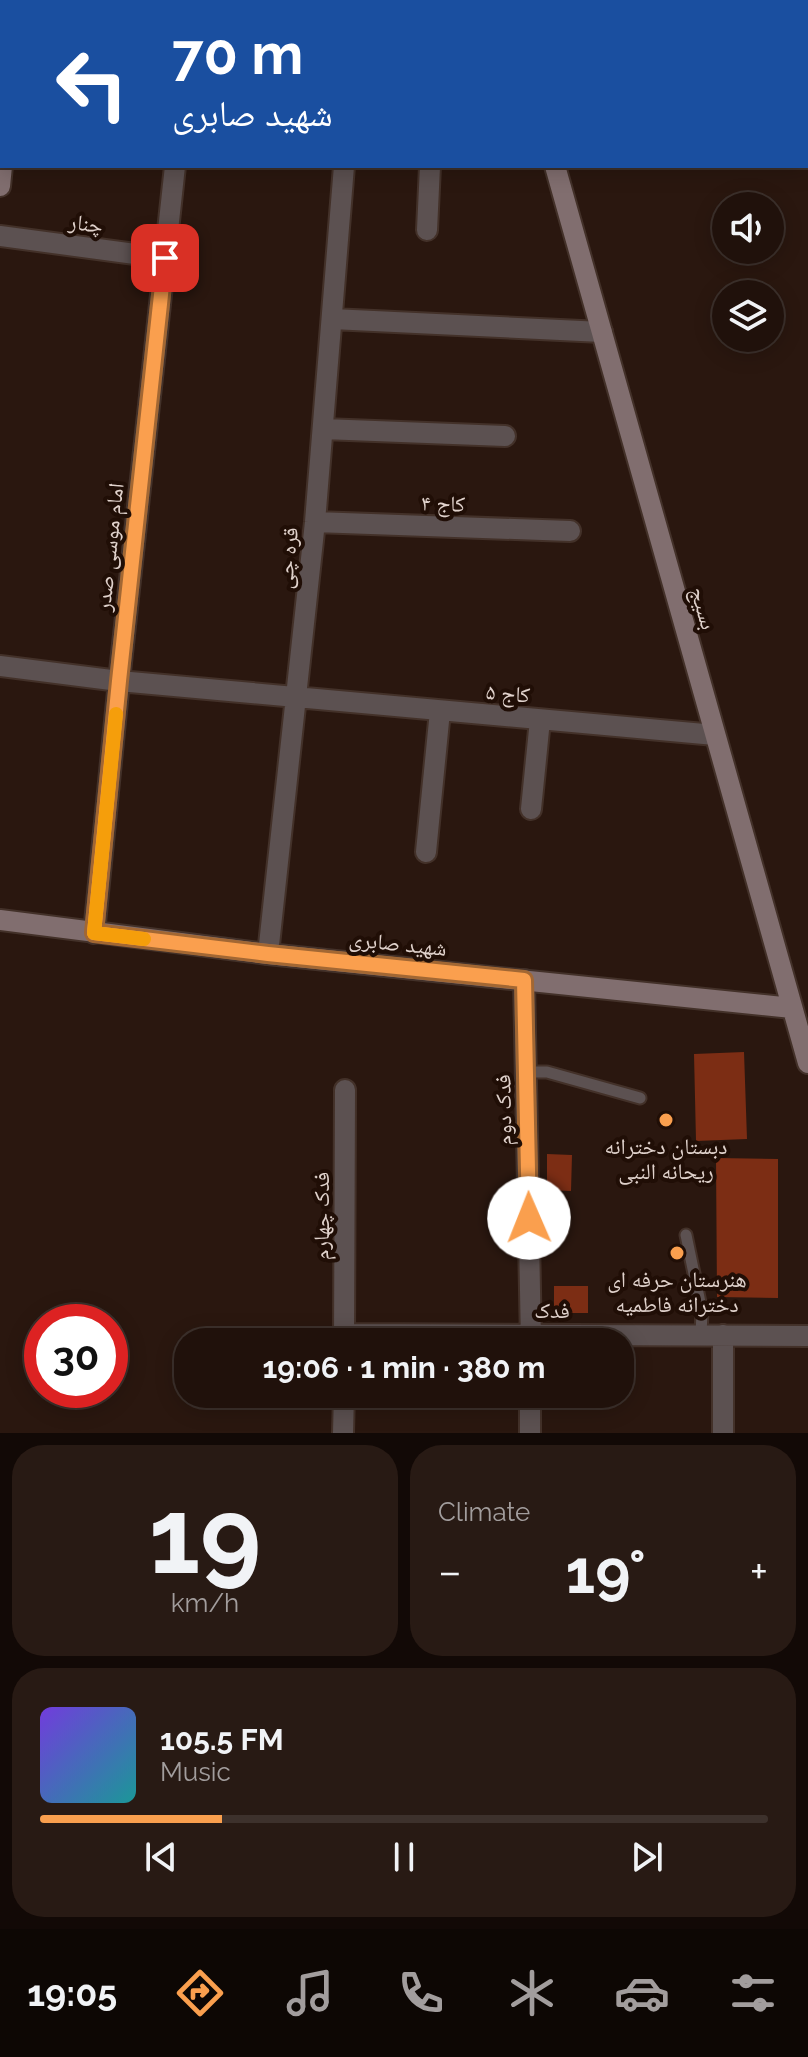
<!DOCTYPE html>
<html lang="en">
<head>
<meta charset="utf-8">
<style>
	:root { --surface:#20110b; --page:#281a14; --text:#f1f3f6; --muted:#a29d9d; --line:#3d312c; --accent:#fa9f4e }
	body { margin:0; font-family:Raleway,"Noto Naskh Arabic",sans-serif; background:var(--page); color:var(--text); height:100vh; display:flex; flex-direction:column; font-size:30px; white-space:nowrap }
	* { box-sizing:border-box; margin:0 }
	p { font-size:26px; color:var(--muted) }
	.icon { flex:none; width:44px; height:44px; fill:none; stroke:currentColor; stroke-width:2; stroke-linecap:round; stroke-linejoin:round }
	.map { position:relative; height:1433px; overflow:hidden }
	.panel { display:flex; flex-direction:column; gap:12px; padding:12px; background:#120906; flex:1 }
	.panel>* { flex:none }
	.top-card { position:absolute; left:0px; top:0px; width:808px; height:168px; box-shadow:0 4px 20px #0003,0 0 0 2px var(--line); background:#1a4fa0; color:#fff; overflow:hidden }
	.controls { position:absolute; left:712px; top:192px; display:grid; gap:16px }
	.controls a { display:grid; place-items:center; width:72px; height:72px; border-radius:50%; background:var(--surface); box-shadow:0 4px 20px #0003,0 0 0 2px var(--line); font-size:40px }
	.speed { position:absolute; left:24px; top:1304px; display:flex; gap:16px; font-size:40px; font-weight:700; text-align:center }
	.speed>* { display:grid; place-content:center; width:104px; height:104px; border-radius:50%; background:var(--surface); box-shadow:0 4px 20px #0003,0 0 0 2px var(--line); line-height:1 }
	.speed .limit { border:12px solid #d22; background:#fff; color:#111 }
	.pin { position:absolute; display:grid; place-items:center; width:68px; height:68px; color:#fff; margin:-34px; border-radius:16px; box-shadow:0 4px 12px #0006 }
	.me { position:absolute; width:88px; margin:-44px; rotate:359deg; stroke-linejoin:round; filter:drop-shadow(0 0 6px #0008) }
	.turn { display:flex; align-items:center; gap:28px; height:168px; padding:0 40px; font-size:36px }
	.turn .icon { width:104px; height:104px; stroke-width:2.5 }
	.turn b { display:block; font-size:56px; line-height:68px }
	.big { font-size:60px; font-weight:700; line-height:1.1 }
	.panel .tile { flex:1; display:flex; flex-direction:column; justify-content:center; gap:12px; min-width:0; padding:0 28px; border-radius:32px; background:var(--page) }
	.panel .dial { align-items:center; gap:0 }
	.dial b { font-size:104px; line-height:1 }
	.song { display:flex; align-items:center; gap:24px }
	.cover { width:96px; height:96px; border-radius:12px; background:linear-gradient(135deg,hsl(260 70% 55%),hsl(180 70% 35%)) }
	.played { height:8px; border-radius:4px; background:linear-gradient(90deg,var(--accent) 25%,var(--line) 25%) }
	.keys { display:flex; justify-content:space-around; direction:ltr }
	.heat { display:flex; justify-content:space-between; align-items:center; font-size:44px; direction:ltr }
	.panel .tiles { flex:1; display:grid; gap:12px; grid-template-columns:1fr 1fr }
	.tile:last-child { grid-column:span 2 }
	.trip { position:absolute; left:174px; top:1328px; width:460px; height:80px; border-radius:32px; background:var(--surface); box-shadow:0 4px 20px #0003,0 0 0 2px var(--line); font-weight:700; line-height:80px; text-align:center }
	.menu { display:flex; height:128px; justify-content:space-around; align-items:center; background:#0d0704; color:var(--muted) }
	.menu .icon { width:56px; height:56px }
	.menu .selected { color:var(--accent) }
	.menu b { font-size:36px; color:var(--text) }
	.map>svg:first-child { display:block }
</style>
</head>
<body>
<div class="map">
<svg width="808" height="1433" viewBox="0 0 808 1433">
	<rect width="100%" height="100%" fill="#2a170f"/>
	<path fill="#7c2d14" d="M744 1052 747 1139 696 1141 694 1054Z
		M547 1154 572 1155 571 1191 547 1190Z
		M716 1158 778 1159V1298L717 1297Z
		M554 1286H588V1313H554Z"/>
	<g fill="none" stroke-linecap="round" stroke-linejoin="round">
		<defs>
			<path id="lane" d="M526 1072H547L640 1098
				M686 1235 702 1312 701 1335"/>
			<path id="street" d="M193 2V0
				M355 2V0
				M427 230 430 166
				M0 236 165 258
				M332 319 602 332
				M323 429 505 436
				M315 522 570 531
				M0 666 119 681 715 735
				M531 809 540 720
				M426 852 440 711
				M94 933 119 681 175 166
				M268 954 315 522 344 166
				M524 980 531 1342
				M345 1334 808 1336
				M344 1342 345 1090
				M343 1433 344 1394
				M530 1433V1394
				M723 1433V1335"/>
			<path id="secondary" d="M531 0V2
				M18 2V0
				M555 166 808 1063
				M0 186 2 166
				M0 920 268 954 792 1008"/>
		</defs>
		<use href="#lane" stroke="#433129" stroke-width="15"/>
		<use href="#street" stroke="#433129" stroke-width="24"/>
		<use href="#secondary" stroke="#433129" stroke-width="24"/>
		<use href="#lane" stroke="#5c5151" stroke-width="11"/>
		<use href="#street" stroke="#5c5151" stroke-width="20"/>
		<use href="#secondary" stroke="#816e6f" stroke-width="20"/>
	</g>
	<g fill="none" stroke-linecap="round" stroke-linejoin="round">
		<defs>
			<path id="route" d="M165 258 119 681 94 933 268 954 524 980 529 1218"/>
		</defs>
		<use href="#route" stroke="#a26733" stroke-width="20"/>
		<use href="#route" stroke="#fa9f4e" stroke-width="14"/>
		<path stroke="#f59e0b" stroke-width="14" d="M116 714 94 933 144 939"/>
	</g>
	<g fill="#fa9f4e" stroke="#200e06" stroke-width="3">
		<circle cx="666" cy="1120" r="8"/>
		<circle cx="677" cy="1253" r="8"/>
	</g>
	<g text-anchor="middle" stroke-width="8" stroke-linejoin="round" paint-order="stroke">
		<g font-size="22" fill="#e0d2cc" stroke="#200e06">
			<text transform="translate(86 223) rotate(8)" y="8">چنار</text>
			<text transform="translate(443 503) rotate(2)" y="8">کاج ۴</text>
			<text transform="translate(109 547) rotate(-84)" y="8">امام موسی صدر</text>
			<text transform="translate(287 558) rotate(-84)" y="8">قره چی</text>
			<text transform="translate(704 608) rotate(74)" y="8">بسیج</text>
			<text transform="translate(508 693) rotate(5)" y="8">کاج ۵</text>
			<text transform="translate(398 943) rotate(6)" y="8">شهید صابری</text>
			<text transform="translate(503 1110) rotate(-91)" y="8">فدک دوم</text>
			<text transform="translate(321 1216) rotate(-90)" y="8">فدک چهارم</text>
			<text x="552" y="1318">فدک</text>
		</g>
		<g font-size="22" fill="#e0d2cc" stroke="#200e06">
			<text x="666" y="1154">دبستان دخترانه<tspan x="666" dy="25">ریحانه النبی</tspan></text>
			<text x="677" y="1287">هنرستان حرفه ای<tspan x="677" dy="25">دخترانه فاطمیه</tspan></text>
		</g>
	</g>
</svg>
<div class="controls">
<a><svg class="icon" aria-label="sound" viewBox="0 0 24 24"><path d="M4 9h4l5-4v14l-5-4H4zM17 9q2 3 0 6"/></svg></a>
<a><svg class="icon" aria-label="layers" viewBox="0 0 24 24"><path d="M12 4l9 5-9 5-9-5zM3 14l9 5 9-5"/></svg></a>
</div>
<div class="speed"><div class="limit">30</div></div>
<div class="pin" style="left:165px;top:258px;background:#d93025"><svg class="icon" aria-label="arrive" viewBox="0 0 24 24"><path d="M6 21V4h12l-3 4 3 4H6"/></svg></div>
<svg class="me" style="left:529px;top:1218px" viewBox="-20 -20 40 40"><circle r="19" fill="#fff"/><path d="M0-13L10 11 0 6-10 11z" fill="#fa9f4e"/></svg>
<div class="trip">19:06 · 1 min · 380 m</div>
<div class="top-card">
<div class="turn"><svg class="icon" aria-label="left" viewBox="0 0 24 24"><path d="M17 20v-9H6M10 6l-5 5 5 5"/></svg><div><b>70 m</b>شهید صابری</div></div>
</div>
</div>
<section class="panel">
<div class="tiles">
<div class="tile dial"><b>19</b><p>km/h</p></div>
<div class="tile"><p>Climate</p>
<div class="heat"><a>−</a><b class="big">19°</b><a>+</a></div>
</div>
<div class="tile">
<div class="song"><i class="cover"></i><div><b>105.5 FM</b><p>Music</p></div></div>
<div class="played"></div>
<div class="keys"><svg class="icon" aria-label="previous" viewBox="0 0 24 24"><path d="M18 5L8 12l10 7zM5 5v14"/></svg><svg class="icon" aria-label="pause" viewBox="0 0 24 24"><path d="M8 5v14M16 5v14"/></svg><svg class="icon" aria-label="next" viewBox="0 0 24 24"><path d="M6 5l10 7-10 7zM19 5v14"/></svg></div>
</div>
</div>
</section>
<nav class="menu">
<b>19:05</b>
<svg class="icon selected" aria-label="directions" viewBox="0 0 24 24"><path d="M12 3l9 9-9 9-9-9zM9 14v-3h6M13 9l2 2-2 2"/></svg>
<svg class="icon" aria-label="music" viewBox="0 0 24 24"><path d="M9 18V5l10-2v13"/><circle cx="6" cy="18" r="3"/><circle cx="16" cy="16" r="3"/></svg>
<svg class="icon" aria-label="phone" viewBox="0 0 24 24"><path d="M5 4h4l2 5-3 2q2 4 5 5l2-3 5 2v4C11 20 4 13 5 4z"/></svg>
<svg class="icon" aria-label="climate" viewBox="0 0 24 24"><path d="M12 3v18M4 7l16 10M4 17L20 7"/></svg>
<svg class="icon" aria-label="car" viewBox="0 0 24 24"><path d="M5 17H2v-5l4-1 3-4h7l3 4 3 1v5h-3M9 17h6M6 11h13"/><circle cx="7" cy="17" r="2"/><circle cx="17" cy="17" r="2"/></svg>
<svg class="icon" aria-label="filters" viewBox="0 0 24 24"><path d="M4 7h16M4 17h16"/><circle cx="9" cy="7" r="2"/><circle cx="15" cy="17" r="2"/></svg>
</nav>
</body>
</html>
